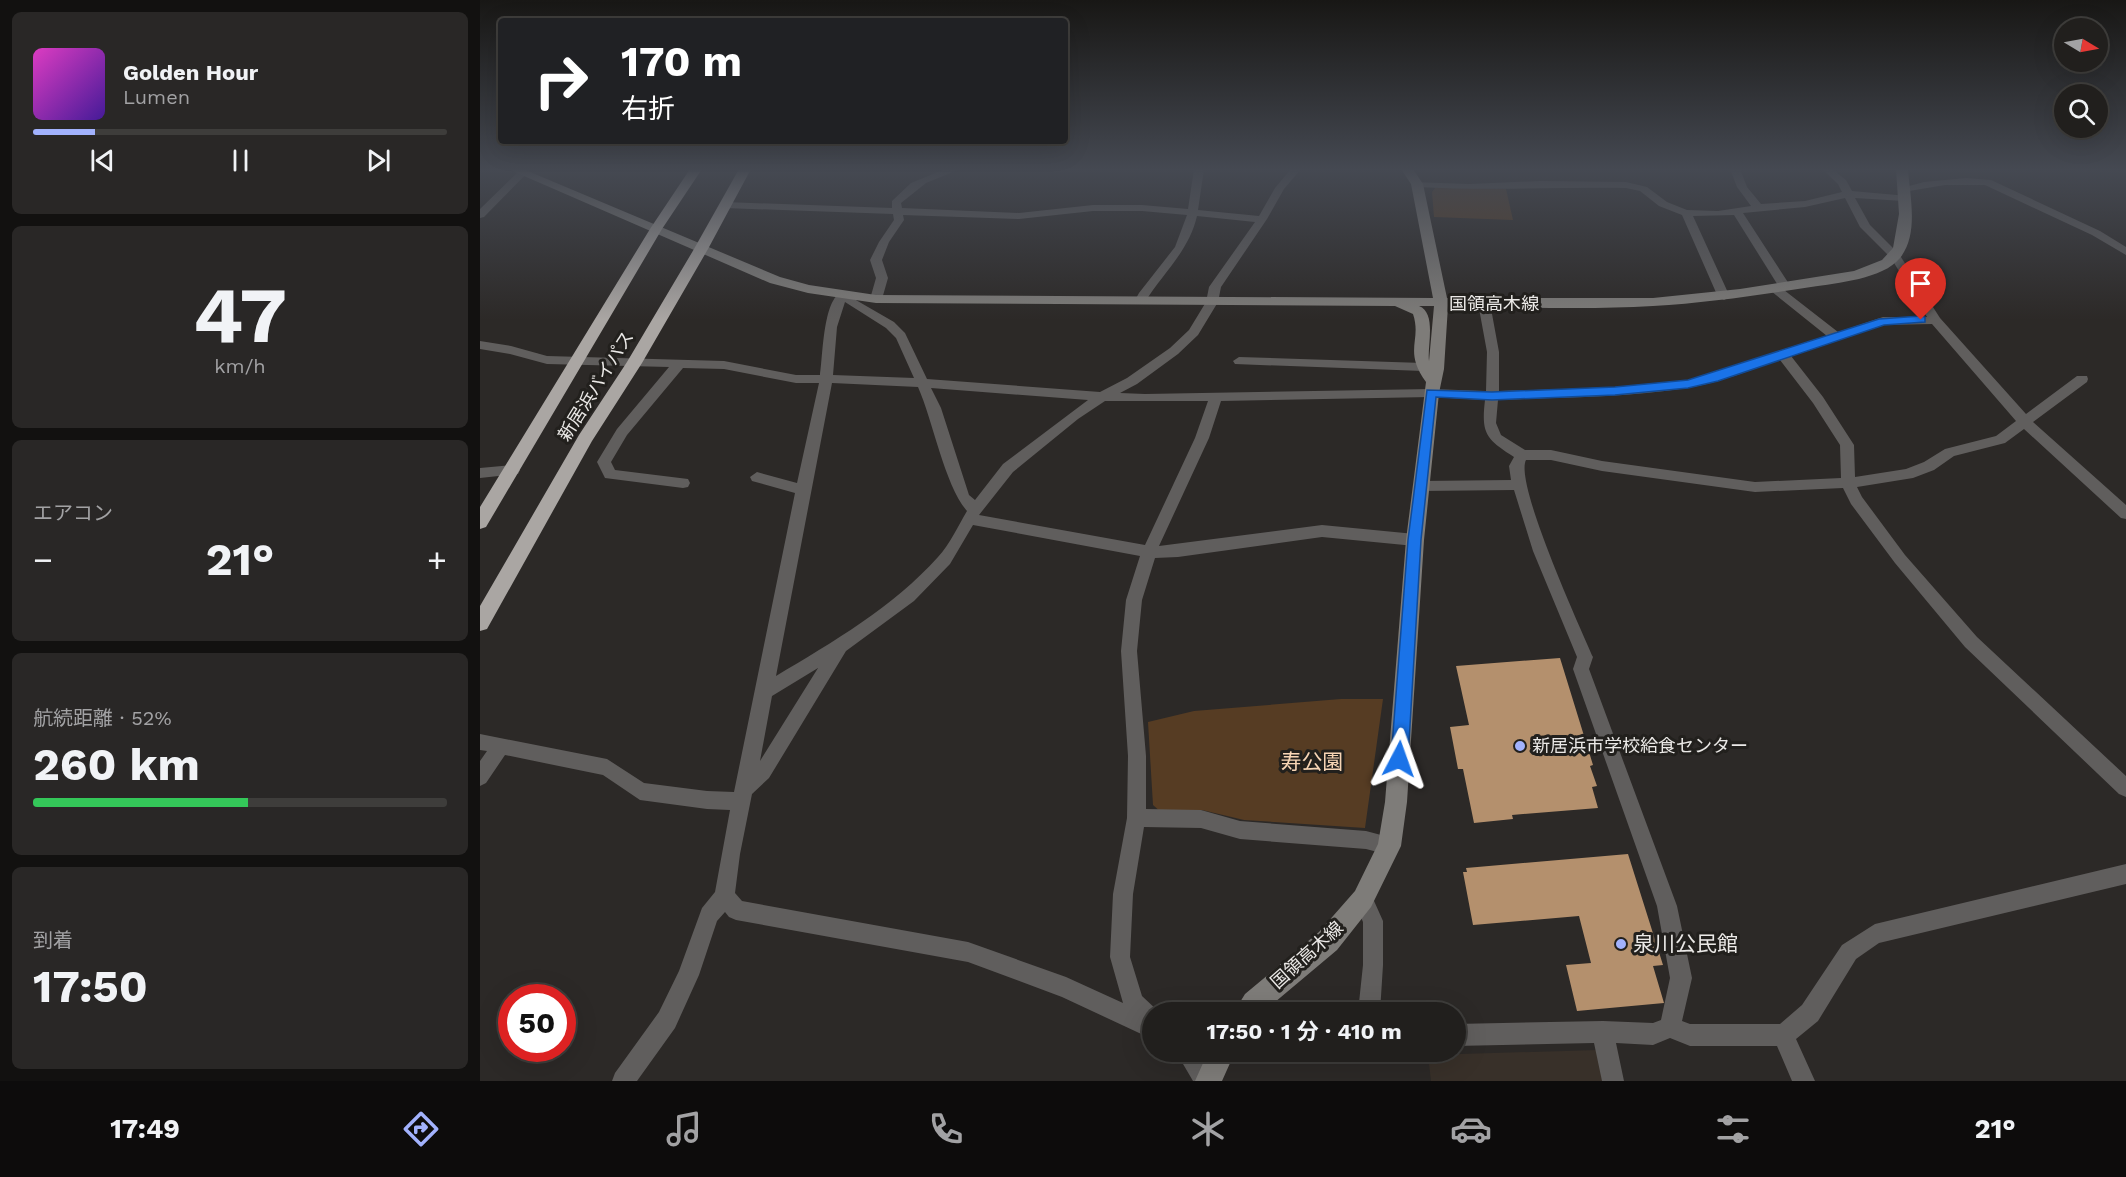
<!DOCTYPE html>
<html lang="ja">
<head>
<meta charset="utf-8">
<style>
	:root { --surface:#211f1d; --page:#292726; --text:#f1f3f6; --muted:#a2a2a4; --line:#3e3d3b; --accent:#a2b2fd }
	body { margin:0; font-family:"Work Sans","Noto Sans JP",sans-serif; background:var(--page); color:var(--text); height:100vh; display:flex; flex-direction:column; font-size:22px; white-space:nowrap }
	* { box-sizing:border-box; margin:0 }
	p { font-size:20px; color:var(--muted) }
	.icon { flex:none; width:33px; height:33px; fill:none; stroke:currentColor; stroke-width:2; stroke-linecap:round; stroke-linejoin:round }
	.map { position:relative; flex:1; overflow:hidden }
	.sheet { display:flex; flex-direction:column; gap:12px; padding:12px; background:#121110; width:480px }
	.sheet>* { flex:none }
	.hud { position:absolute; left:18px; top:18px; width:570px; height:126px; border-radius:6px; box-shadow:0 6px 24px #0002,0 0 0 2px var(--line); background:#202124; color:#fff; overflow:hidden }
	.needle { width:39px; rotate:100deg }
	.fabs { position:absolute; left:1574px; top:18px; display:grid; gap:12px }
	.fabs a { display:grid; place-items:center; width:54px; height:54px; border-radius:50%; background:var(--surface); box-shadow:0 6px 24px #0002,0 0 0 2px var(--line); font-size:30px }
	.speed { position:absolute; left:18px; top:984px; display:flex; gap:12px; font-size:30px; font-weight:700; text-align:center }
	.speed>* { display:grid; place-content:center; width:78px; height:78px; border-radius:50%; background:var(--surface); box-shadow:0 6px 24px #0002,0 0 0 2px var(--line); line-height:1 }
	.speed .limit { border:9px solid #d22; background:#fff; color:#111 }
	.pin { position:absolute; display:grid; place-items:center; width:51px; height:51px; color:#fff; margin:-62px -26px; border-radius:50% 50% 50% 0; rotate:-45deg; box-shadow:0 0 6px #0007 }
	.pin .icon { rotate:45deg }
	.me { position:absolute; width:66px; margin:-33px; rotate:4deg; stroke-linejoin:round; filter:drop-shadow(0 0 4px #0008) }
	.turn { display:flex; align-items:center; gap:21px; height:126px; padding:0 24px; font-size:27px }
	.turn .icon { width:78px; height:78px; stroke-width:2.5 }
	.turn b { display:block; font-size:42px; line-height:51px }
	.big { font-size:45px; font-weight:700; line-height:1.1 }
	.sheet .widget { flex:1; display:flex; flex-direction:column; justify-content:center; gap:9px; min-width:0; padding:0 21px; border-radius:9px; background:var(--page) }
	.sheet .dial { align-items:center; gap:0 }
	.dial b { font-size:78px; line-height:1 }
	.song { display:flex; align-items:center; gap:18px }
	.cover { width:72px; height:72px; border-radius:9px; background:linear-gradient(135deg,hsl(310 70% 55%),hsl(260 70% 35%)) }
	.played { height:6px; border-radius:3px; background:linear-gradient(90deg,var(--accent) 15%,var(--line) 15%) }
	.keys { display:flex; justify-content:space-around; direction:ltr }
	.heat { display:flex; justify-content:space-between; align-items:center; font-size:33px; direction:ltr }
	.charge { height:9px; border-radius:4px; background:linear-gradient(90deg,#34c759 52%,var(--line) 0) }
	.trip { position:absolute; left:662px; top:1002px; width:324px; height:60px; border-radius:30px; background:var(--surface); box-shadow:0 6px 24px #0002,0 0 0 2px var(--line); font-weight:700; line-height:60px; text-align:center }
	.dock { display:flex; height:96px; justify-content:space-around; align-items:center; background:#0d0c0c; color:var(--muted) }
	.dock .icon { width:42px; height:42px }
	.dock .selected { color:var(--accent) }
	.dock b { font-size:27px; color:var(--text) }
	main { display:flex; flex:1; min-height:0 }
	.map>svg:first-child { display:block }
</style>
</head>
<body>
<main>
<section class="sheet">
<div class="widget">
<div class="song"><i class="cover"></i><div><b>Golden Hour</b><p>Lumen</p></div></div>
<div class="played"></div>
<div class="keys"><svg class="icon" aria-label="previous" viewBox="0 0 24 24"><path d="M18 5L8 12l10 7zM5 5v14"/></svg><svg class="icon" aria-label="pause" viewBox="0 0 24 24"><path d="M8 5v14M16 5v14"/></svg><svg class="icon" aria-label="next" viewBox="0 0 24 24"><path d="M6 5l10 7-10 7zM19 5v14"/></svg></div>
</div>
<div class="widget dial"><b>47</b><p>km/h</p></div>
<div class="widget"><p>エアコン</p>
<div class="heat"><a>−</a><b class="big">21°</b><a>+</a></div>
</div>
<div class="widget"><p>航続距離 · 52%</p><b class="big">260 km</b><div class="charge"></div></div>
<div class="widget"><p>到着</p><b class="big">17:50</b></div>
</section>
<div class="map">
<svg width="1646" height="1081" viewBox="0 0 1646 1081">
	<rect width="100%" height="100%" fill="#2c2927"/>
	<path fill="#383029" d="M1118 1050 1124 1081H951L948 1055Z"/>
	<path fill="#563c23" d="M955 188 1026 189 1033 220 954 217 952 192Z
		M861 699H903L885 828 764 820 722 810 683 814 673 805 668 722 714 711Z"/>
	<path fill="#b4906d" d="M1080 658 1113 765 1110 766 1117 786 1112 787 1118 808 1032 815 1033 819 994 823 983 769H978L970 727 989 725 976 666Z
		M1148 854 1183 965 1173 966 1184 1003 1097 1011 1086 965 1111 963 1099 916 993 925 983 872H987L986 868Z"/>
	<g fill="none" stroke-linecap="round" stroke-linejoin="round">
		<path fill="#605e5d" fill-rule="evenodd" d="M41 169H51L4 217 0 218V209Z
			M465 169H480L446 183 421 203 422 208 539 213 613 205H662L708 209 714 169H724L718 210 779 216 795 188 811 169H821L804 189 787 219 741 287 738 302 718 335 698 354 657 384 640 393 665 394 951 389 1006 391 1007 352 998 303 1004 299 1010 303 1019 352V391C1081 389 1145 389 1207 380 1250 374 1305 350 1347 336L1291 291V287H1299L1254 215 1213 216 1250 297 1244 300 1238 297 1202 215 1179 206 1160 191 1146 188C1076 187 1007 191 937 187L933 186V182L989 184 1060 181 1146 182 1167 187 1187 202 1207 210 1238 211 1271 206 1257 187 1250 169H1260L1267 187 1281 204 1325 201 1362 192 1358 184 1342 169H1352L1366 180 1372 191 1428 196 1429 198 1424 201 1375 198 1390 225 1419 254 1460 318 1546 414 1597 376H1607L1608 379 1607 382 1553 422 1646 505V519L1641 518 1544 429 1525 443 1474 456 1454 470 1433 478 1377 487 1382 497 1425 555 1497 637 1646 776V797L1639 794 1485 647 1415 563 1371 504 1363 488 1275 492 1122 471 1071 460H1046C1034 483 1100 627 1113 657L1109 669 1197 906 1212 978 1202 1021 1210 1024H1300L1322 1005 1362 945 1395 924 1646 864V884L1399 943 1376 959 1338 1021 1316 1039 1335 1081H1312L1297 1046H1210L1190 1038 1173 1045 1136 1043 1144 1081H1122L1114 1043 975 1046V1024L1123 1021 1173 1023 1181 1020 1190 978 1177 906 1093 669 1097 657 1053 551 1034 490 941 491 934 486 941 481 1031 480 1029 466 1034 457C1006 439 1001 434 1005 400L951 397 741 401 729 438 679 546 842 525 935 534 940 536 942 540 940 544 935 546 842 537 698 557 675 558 662 600 657 651 666 756V809L721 810 760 821 886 831 916 839 919 846 916 853 909 855 886 849 760 839 721 828 664 827 653 894 650 957 662 996 679 1012H672V1039L582 997 488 962 256 920 249 917 245 912 237 921 219 975 195 1028 157 1081H132L135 1073 179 1012 199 971 222 908 235 892 250 810 227 809 160 800 123 775 25 755 6 783 0 786V761L7 751 0 750V734L127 759 164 783 227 791 254 792 315 493 272 481 270 477 277 472 317 483 339 383H316L244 369 203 368 147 435 131 462 135 470 208 479 210 483 208 487 203 488 125 478 117 462 137 429 189 367 67 364 30 354 0 349V341L31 346 67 356 244 361 316 375H340C343 356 343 299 362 292L414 322 425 333 447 379 620 392 647 378 690 348 709 330 726 302 729 287 775 222 717 216C709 251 683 273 665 302L661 303 655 300 659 293 695 247 707 215 662 211H613L539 219 423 215 424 220 409 242 402 260 408 278 402 299 396 302 390 299 396 278 390 260 399 242 414 220 413 214 245 208 240 205 245 202 412 208V201L431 183ZM1365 198 1380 227 1411 258 1447 317H1403L1358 332 1304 290 1311 287 1263 213 1325 207ZM365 302 406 328 416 338 434 378 353 375 357 327ZM1452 324 1536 421 1516 436 1465 449 1444 462 1426 469 1375 477 1374 445 1343 397 1311 356 1404 325ZM1300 360 1333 403 1360 445 1361 478 1275 482 1122 461 1071 450H1045L1021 435 1016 423 1018 400C1081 397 1145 398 1207 388 1239 383 1270 370 1300 360ZM352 383 438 387C453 421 465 486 487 511 478 526 470 544 458 557 413 607 353 642 296 676ZM451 388 608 400 523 464 495 500 489 495 461 408ZM625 401H728L715 438 665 545 499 515 533 472 598 419ZM493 525 660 556 646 600 641 651 648 756 647 818 633 894 630 957 643 1003 586 977 488 942 262 901 255 893 260 854 272 794 289 778 366 651 434 601 470 564ZM338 668 280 761 292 696Z
			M1486 178 1511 180 1620 231 1646 247V255L1612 235 1505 185H1465L1423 192 1418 189 1444 182Z
			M759 357 943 363 949 367 943 371 755 364 753 361Z
			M33 465 40 470 38 474 0 478V468Z
			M883 889 890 892 903 921V965L900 1012H878L883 965V922L873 899 876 892Z
			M696 1052H720L737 1081H713Z"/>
		<path fill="#7e7c79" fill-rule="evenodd" d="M28 169H43L300 277 329 285 396 295 953 298 931 184 921 169H933L943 184 967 298H1173L1260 289 1374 271 1402 260 1413 248 1419 214 1416 169H1428C1430 196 1439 235 1420 258 1403 279 1357 283 1331 287 1279 295 1226 303 1173 306 1105 310 1036 307 968 306L964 369 959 393 944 540 927 802 921 846 891 907 857 950 783 1012H754L765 994 839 932 875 891 898 844 905 802 926 540 946 382C923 350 942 341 933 314L915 306 396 303 328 293 290 283ZM939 306H954L949 361C947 346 957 313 939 306Z
			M728 1052H755L742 1081H715Z"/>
		<path fill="#aaa6a3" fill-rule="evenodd" d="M210 169H222L182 229 6 527 0 529V507L170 229Z
			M259 169H271L228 249 162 363 112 441 7 629 0 631V606L99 435 147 362 214 249Z"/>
	</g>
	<linearGradient id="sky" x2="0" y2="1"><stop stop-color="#181715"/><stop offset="0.53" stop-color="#454952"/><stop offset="1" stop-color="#454952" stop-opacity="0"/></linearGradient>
	<rect width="1646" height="320" fill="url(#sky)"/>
	<path fill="#1a73e8" stroke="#114b97" stroke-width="1.5" d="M1441 316 1445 317V322L1404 325 1238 381 1208 388 1135 395 1012 400 956 397 941 540 928 759 925 765 919 767 914 765 911 759 928 540 947 390 1012 392 1135 387 1208 380 1399 319Z"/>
	<g fill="#a2b2fd" stroke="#22201d" stroke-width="2">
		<circle cx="1040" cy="746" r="6"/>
		<circle cx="1141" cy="944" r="6"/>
	</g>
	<g text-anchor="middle" stroke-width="6" stroke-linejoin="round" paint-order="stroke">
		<g font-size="18" fill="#ebe9e7" stroke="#22201d">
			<text x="1014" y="310">国領高木線</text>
			<text transform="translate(116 386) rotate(-58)" y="6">新居浜バイパス</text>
			<text transform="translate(827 955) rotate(-42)" y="6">国領高木線</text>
		</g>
		<g font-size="18" fill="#ebe9e7" stroke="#22201d" text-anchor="start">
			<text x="1052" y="752">新居浜市学校給食センター</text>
		</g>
		<g font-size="21" fill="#f7d5b5" stroke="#22201d">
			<text x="832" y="769">寿公園</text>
		</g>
		<g font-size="21" fill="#ebe9e7" stroke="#22201d" text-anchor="start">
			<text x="1153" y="951">泉川公民館</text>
		</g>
	</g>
</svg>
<div class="fabs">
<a><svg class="needle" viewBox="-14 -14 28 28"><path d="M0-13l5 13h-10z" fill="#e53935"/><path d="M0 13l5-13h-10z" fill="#a2a2a4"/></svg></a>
<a><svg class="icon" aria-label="search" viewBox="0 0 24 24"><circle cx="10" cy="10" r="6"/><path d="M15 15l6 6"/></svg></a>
</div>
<div class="speed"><div class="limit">50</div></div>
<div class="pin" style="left:1441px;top:320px;background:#d93025"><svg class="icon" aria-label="arrive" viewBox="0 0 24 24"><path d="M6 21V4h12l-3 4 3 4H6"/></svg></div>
<svg class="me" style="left:919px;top:759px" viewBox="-20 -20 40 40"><path d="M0-17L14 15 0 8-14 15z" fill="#1a73e8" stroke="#fff" stroke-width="4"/></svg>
<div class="trip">17:50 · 1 分 · 410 m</div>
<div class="hud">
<div class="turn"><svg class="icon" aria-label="right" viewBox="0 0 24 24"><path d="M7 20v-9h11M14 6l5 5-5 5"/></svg><div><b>170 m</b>右折</div></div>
</div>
</div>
</main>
<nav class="dock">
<b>17:49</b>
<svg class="icon selected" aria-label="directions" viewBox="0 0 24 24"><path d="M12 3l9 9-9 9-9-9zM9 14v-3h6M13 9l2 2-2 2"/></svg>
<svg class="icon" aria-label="music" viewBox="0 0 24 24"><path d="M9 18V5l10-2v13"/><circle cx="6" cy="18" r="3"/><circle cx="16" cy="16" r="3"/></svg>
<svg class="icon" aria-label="phone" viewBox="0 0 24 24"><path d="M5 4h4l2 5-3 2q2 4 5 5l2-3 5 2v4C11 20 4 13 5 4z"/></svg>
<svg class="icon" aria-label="climate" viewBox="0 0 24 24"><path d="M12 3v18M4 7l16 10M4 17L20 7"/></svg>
<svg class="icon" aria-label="car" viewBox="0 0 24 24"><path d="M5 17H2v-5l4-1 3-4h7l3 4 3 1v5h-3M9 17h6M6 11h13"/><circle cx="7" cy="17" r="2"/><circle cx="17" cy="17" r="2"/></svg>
<svg class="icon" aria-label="filters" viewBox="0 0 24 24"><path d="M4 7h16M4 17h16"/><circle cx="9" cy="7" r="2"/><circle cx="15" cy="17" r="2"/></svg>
<b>21°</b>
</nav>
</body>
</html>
